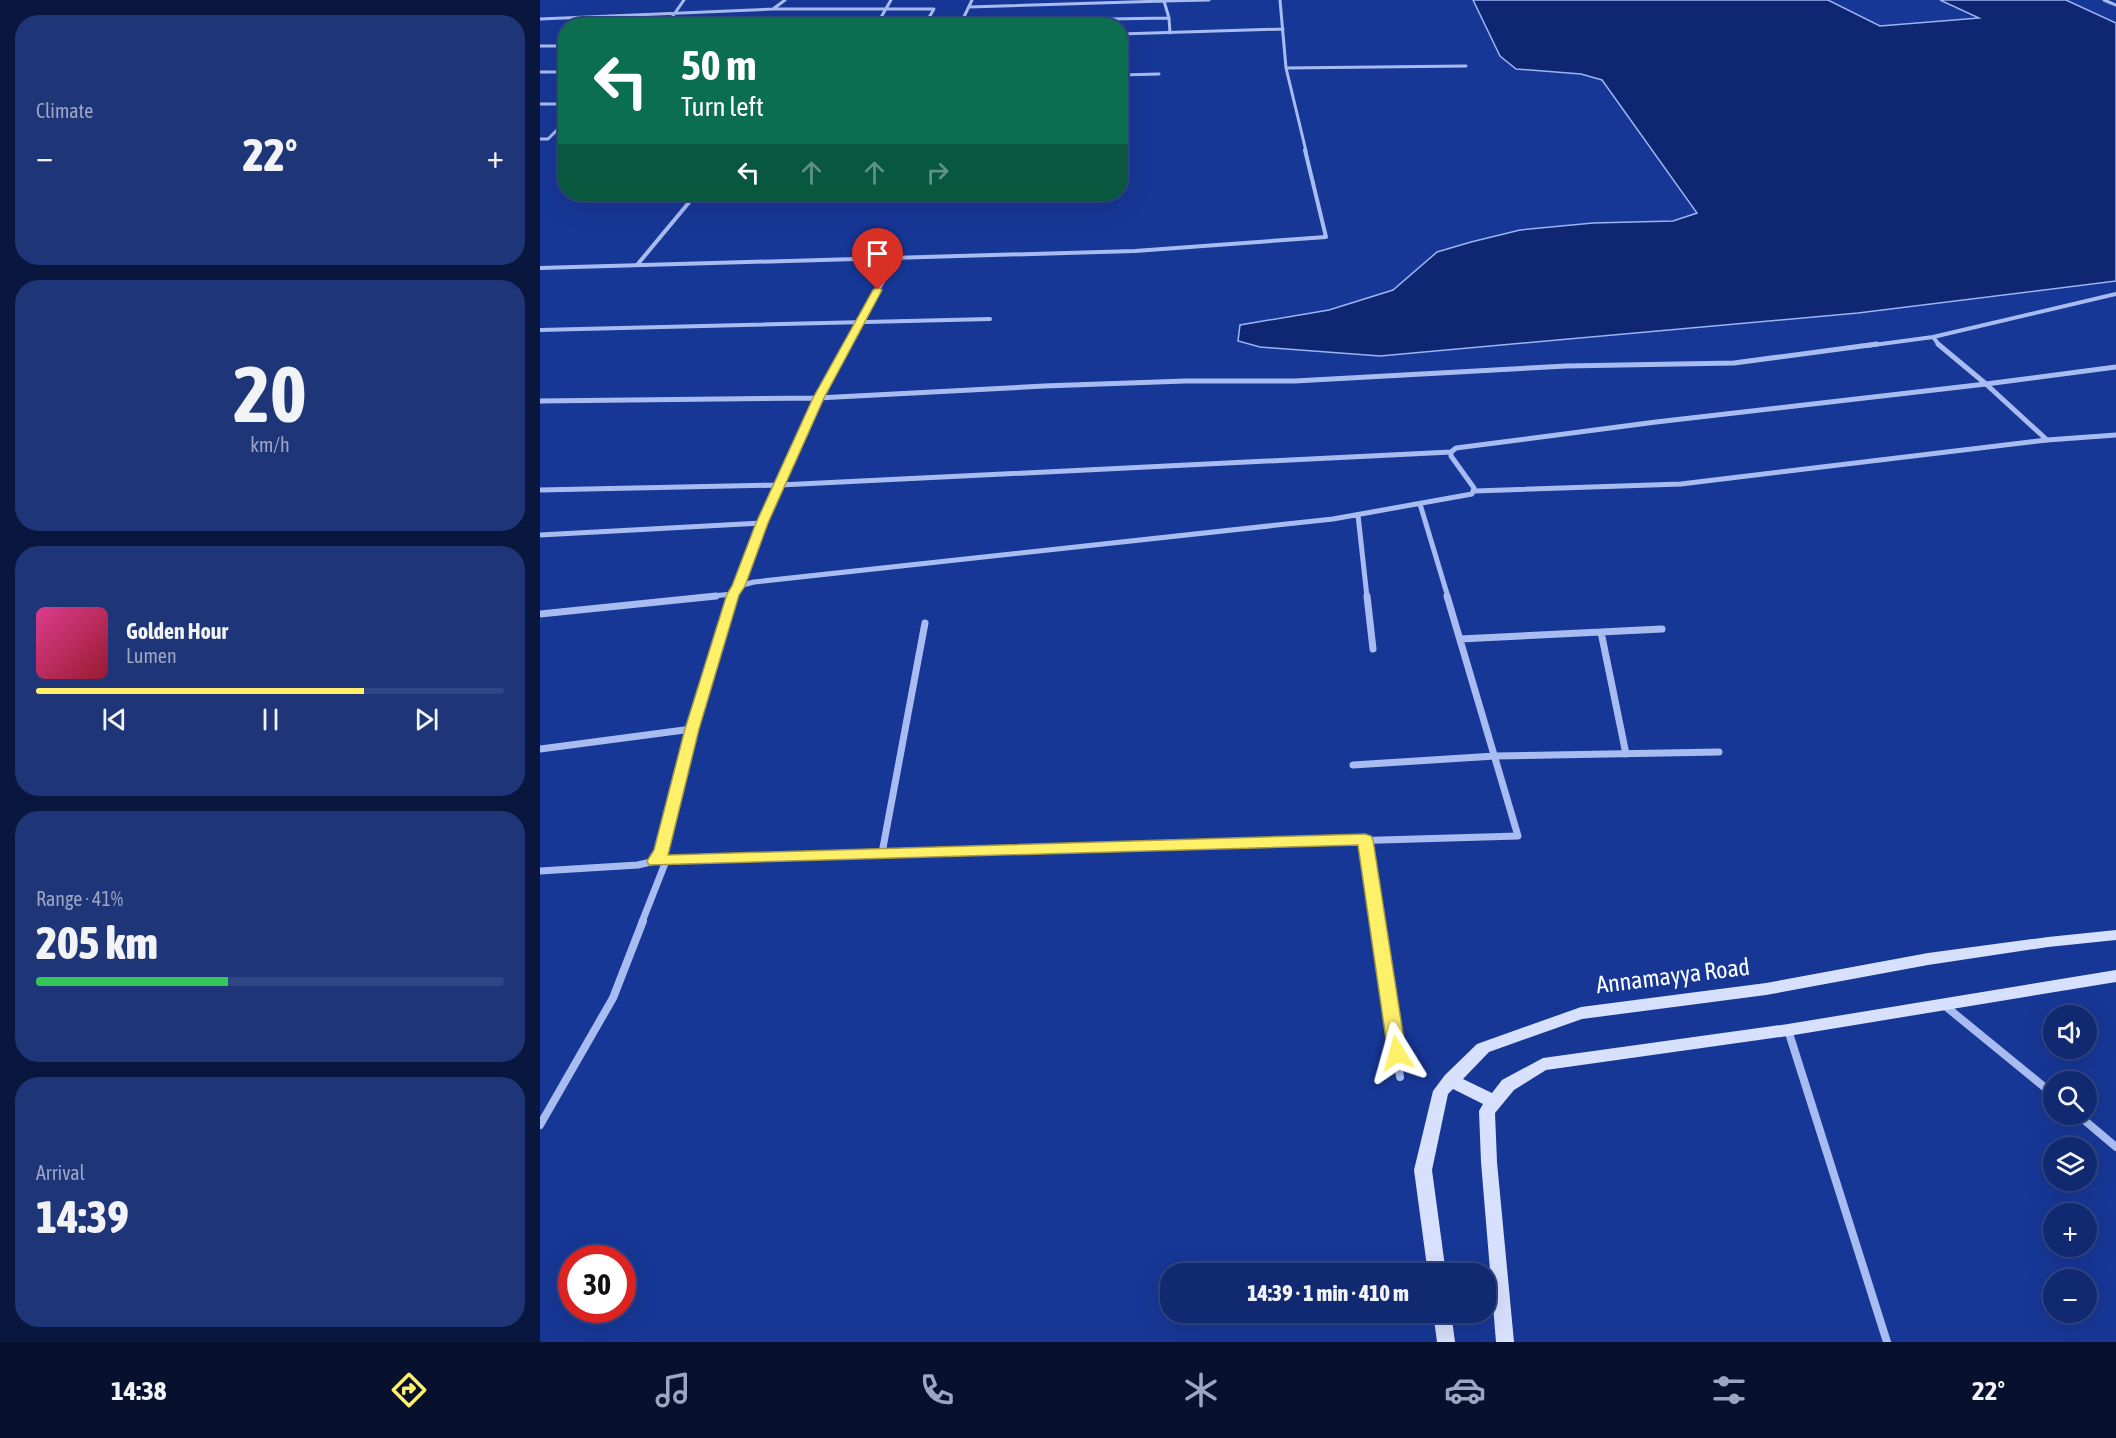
<!DOCTYPE html>
<html lang="en">
<head>
<meta charset="utf-8">
<style>
	:root { --surface:#112970; --page:#1e3578; --text:#f1f3f6; --muted:#9ca6c3; --line:#304583; --accent:#fff069 }
	body { margin:0; font-family:"Asap Condensed",sans-serif; background:var(--page); color:var(--text); height:100vh; display:flex; flex-direction:column; font-size:22px; white-space:nowrap }
	* { box-sizing:border-box; margin:0 }
	p { font-size:20px; color:var(--muted) }
	.icon { flex:none; width:33px; height:33px; fill:none; stroke:currentColor; stroke-width:2; stroke-linecap:round; stroke-linejoin:round }
	.map { position:relative; flex:1; overflow:hidden }
	.panel { display:flex; flex-direction:column; gap:15px; padding:15px; background:#09173e; width:540px }
	.panel>* { flex:none }
	.banner { position:absolute; left:18px; top:18px; width:570px; height:183px; border-radius:24px; box-shadow:0 6px 24px #0002,0 0 0 2px var(--line); background:#0b6e4f; color:#fff; overflow:hidden }
	.tools { position:absolute; left:1503px; top:1005px; display:grid; gap:12px }
	.tools a { display:grid; place-items:center; width:54px; height:54px; border-radius:50%; background:var(--surface); box-shadow:0 6px 24px #0002,0 0 0 2px var(--line); font-size:30px }
	.speed { position:absolute; left:18px; top:1245px; display:flex; gap:12px; font-size:30px; font-weight:700; text-align:center }
	.speed>* { display:grid; place-content:center; width:78px; height:78px; border-radius:50%; background:var(--surface); box-shadow:0 6px 24px #0002,0 0 0 2px var(--line); line-height:1 }
	.speed .limit { border:9px solid #d22; background:#fff; color:#111 }
	.pin { position:absolute; display:grid; place-items:center; width:51px; height:51px; color:#fff; margin:-62px -26px; border-radius:50% 50% 50% 0; rotate:-45deg; box-shadow:0 0 6px #0007 }
	.pin .icon { rotate:45deg }
	.me { position:absolute; width:66px; margin:-33px; rotate:352deg; stroke-linejoin:round; filter:drop-shadow(0 0 4px #0008) }
	.turn { display:flex; align-items:center; gap:21px; height:126px; padding:0 24px; font-size:27px }
	.turn .icon { width:78px; height:78px; stroke-width:2.5 }
	.turn b { display:block; font-size:42px; line-height:51px }
	.lanes { display:flex; align-items:center; height:57px; padding:0 24px; background:#0003; justify-content:center; gap:30px; direction:ltr }
	.lanes .off { opacity:.35 }
	.big { font-size:45px; font-weight:800; line-height:1.1 }
	.panel .card { flex:1; display:flex; flex-direction:column; justify-content:center; gap:9px; min-width:0; padding:0 21px; border-radius:24px; background:var(--page) }
	.panel .dial { align-items:center; gap:0 }
	.dial b { font-size:78px; line-height:1 }
	.song { display:flex; align-items:center; gap:18px }
	.cover { width:72px; height:72px; border-radius:9px; background:linear-gradient(135deg,hsl(330 70% 55%),hsl(350 70% 35%)) }
	.played { height:6px; border-radius:3px; background:linear-gradient(90deg,var(--accent) 70%,var(--line) 70%) }
	.keys { display:flex; justify-content:space-around; direction:ltr }
	.heat { display:flex; justify-content:space-between; align-items:center; font-size:33px; direction:ltr }
	.charge { height:9px; border-radius:4px; background:linear-gradient(90deg,#34c759 41%,var(--line) 0) }
	.trip { position:absolute; left:620px; top:1263px; width:336px; height:60px; border-radius:24px; background:var(--surface); box-shadow:0 6px 24px #0002,0 0 0 2px var(--line); font-weight:800; line-height:60px; text-align:center }
	.menu { display:flex; height:96px; justify-content:space-around; align-items:center; background:#07102d; color:var(--muted) }
	.menu .icon { width:42px; height:42px }
	.menu .current { color:var(--accent) }
	.menu b { font-size:27px; color:var(--text) }
	main { display:flex; flex:1; min-height:0 }
	.map>svg:first-child { display:block }
</style>
</head>
<body>
<main>
<section class="panel">
<div class="card"><p>Climate</p>
<div class="heat"><a>−</a><b class="big">22°</b><a>+</a></div>
</div>
<div class="card dial"><b>20</b><p>km/h</p></div>
<div class="card">
<div class="song"><i class="cover"></i><div><b>Golden Hour</b><p>Lumen</p></div></div>
<div class="played"></div>
<div class="keys"><svg class="icon" aria-label="previous" viewBox="0 0 24 24"><path d="M18 5L8 12l10 7zM5 5v14"/></svg><svg class="icon" aria-label="pause" viewBox="0 0 24 24"><path d="M8 5v14M16 5v14"/></svg><svg class="icon" aria-label="next" viewBox="0 0 24 24"><path d="M6 5l10 7-10 7zM19 5v14"/></svg></div>
</div>
<div class="card"><p>Range · 41%</p><b class="big">205 km</b><div class="charge"></div></div>
<div class="card"><p>Arrival</p><b class="big">14:39</b></div>
</section>
<div class="map">
<svg width="1576" height="1342" viewBox="0 0 1576 1342">
	<rect width="100%" height="100%" fill="#173796"/>
	<path fill="#0f2773" stroke="#9cb4f3" stroke-width="1.5" d="M933 0H1288L1340 26 1439 18 1400 0H1526L1576 23V281L1318 313 840 356 720 347 698 341 700 325 789 310 853 290 897 252 931 242 980 230 1053 223 1133 221 1157 213 1062 80 1041 74 976 69 960 56Z"/>
	<g fill="none" stroke-linecap="round" stroke-linejoin="round">
		<path stroke="#a9bcf1" stroke-width="3" d="M245 0 233 9H394L384 26
			M740 0 746 68 766 151
			M1564 0 1576 5
			M429 7 624 1
			M629 18 624 1 669 0
			M0 19 233 9
			M422 21 432 0
			M386 22 629 18 630 33
			M126 26 144 0
			M336 26 351 0
			M580 34 743 29
			M0 46H26
			M746 68 926 66
			M0 72H16
			M580 75 619 74
			M0 104H26
			M0 139H8L26 121"/>
		<path stroke="#a9bcf1" stroke-width="4" d="M97 265 156 194
			M0 268 595 251 786 237 765 150
			M0 330 450 319
			M307 346 356 258
			M1326 346 1393 337
			M1400 346 1393 337 1576 294"/>
		<path stroke="#a9bcf1" stroke-width="5" d="M308 344 278 398 240 485 911 452
			M1446 384 1576 367
			M1446 384 1507 440
			M0 401 278 398 504 386 645 381H755L1026 366 1194 363 1337 344
			M0 490 240 485 199 586
			M935 491 1141 484 1507 440 1576 435
			M880 504 908 597
			M818 515 827 597
			M0 535 222 523
			M161 597 193 594
			M192 597 199 586 214 582 793 519 932 494 934 488 911 456V452L916 448 1116 422 1446 384 1398 344"/>
		<path stroke="#a9bcf1" stroke-width="7" d="M827 596 833 649
			M0 614 176 596
			M1061 632 1086 754
			M920 639 1122 629
			M0 749 152 729
			M813 765 955 756 1179 752
			M826 840 838 922
			M342 853 385 623
			M115 861 978 836 907 596
			M0 871 98 865 115 861 122 851 152 729 192 596
			M102 922 126 861"/>
		<path stroke="#a9bcf1" stroke-width="8" d="M838 921 860 1077
			M1404 1005 1514 1095
			M1248 1030 1347 1342
			M1537 1114 1576 1147
			M0 1125 73 998 103 921"/>
		<path fill="#d7e0fc" fill-rule="evenodd" d="M1576 930V940L1508 947 1388 965 1226 995 1042 1019 949 1052 923 1079 952 1093 962 1080 1003 1058 1248 1024 1576 970V982L1248 1036 1006 1070 974 1090 955 1113 957 1162 974 1342H956L941 1162 939 1111 943 1104 913 1089 908 1094 892 1170 906 1274H888L874 1170 893 1091 905 1075 937 1044 1041 1007 1226 983 1388 953 1508 937Z
			M893 1312H911L915 1342H897Z"/>
	</g>
	<path fill="#fff069" stroke="#a69c44" stroke-width="1.5" d="M338 287 342 290 284 398 228 523 205 586 199 595 159 729 128 855 825 834 831 836 833 840 866 1053 863 1058 857 1060 850 1058 848 1053 818 845 109 865 107 861 114 850 145 729 187 594 192 586 216 523 273 398 333 290Z"/>
	<g text-anchor="middle" stroke-width="6" stroke-linejoin="round" paint-order="stroke">
		<g font-size="24" fill="#fff" stroke="#173796">
			<text transform="translate(1133 976) rotate(-7)" y="8">Annamayya Road</text>
		</g>
	</g>
</svg>
<div class="tools">
<a><svg class="icon" aria-label="sound" viewBox="0 0 24 24"><path d="M4 9h4l5-4v14l-5-4H4zM17 9q2 3 0 6"/></svg></a>
<a><svg class="icon" aria-label="search" viewBox="0 0 24 24"><circle cx="10" cy="10" r="6"/><path d="M15 15l6 6"/></svg></a>
<a><svg class="icon" aria-label="layers" viewBox="0 0 24 24"><path d="M12 4l9 5-9 5-9-5zM3 14l9 5 9-5"/></svg></a>
<a>+</a>
<a>−</a>
</div>
<div class="speed"><div class="limit">30</div></div>
<div class="pin" style="left:338px;top:290px;background:#d93025"><svg class="icon" aria-label="arrive" viewBox="0 0 24 24"><path d="M6 21V4h12l-3 4 3 4H6"/></svg></div>
<svg class="me" style="left:857px;top:1053px" viewBox="-20 -20 40 40"><path d="M0-17L14 15 0 8-14 15z" fill="#fff069" stroke="#fff" stroke-width="4"/></svg>
<div class="trip">14:39 · 1 min · 410 m</div>
<div class="banner">
<div class="turn"><svg class="icon" aria-label="left" viewBox="0 0 24 24"><path d="M17 20v-9H6M10 6l-5 5 5 5"/></svg><div><b>50 m</b>Turn left</div></div>
<div class="lanes"><svg class="icon" aria-label="left" viewBox="0 0 24 24"><path d="M17 20v-9H6M10 6l-5 5 5 5"/></svg><svg class="icon off" aria-label="ahead" viewBox="0 0 24 24"><path d="M12 20V5M6 11l6-6 6 6"/></svg><svg class="icon off" aria-label="ahead" viewBox="0 0 24 24"><path d="M12 20V5M6 11l6-6 6 6"/></svg><svg class="icon off" aria-label="right" viewBox="0 0 24 24"><path d="M7 20v-9h11M14 6l5 5-5 5"/></svg></div>
</div>
</div>
</main>
<nav class="menu">
<b>14:38</b>
<svg class="icon current" aria-label="directions" viewBox="0 0 24 24"><path d="M12 3l9 9-9 9-9-9zM9 14v-3h6M13 9l2 2-2 2"/></svg>
<svg class="icon" aria-label="music" viewBox="0 0 24 24"><path d="M9 18V5l10-2v13"/><circle cx="6" cy="18" r="3"/><circle cx="16" cy="16" r="3"/></svg>
<svg class="icon" aria-label="phone" viewBox="0 0 24 24"><path d="M5 4h4l2 5-3 2q2 4 5 5l2-3 5 2v4C11 20 4 13 5 4z"/></svg>
<svg class="icon" aria-label="climate" viewBox="0 0 24 24"><path d="M12 3v18M4 7l16 10M4 17L20 7"/></svg>
<svg class="icon" aria-label="car" viewBox="0 0 24 24"><path d="M5 17H2v-5l4-1 3-4h7l3 4 3 1v5h-3M9 17h6M6 11h13"/><circle cx="7" cy="17" r="2"/><circle cx="17" cy="17" r="2"/></svg>
<svg class="icon" aria-label="filters" viewBox="0 0 24 24"><path d="M4 7h16M4 17h16"/><circle cx="9" cy="7" r="2"/><circle cx="15" cy="17" r="2"/></svg>
<b>22°</b>
</nav>
</body>
</html>
